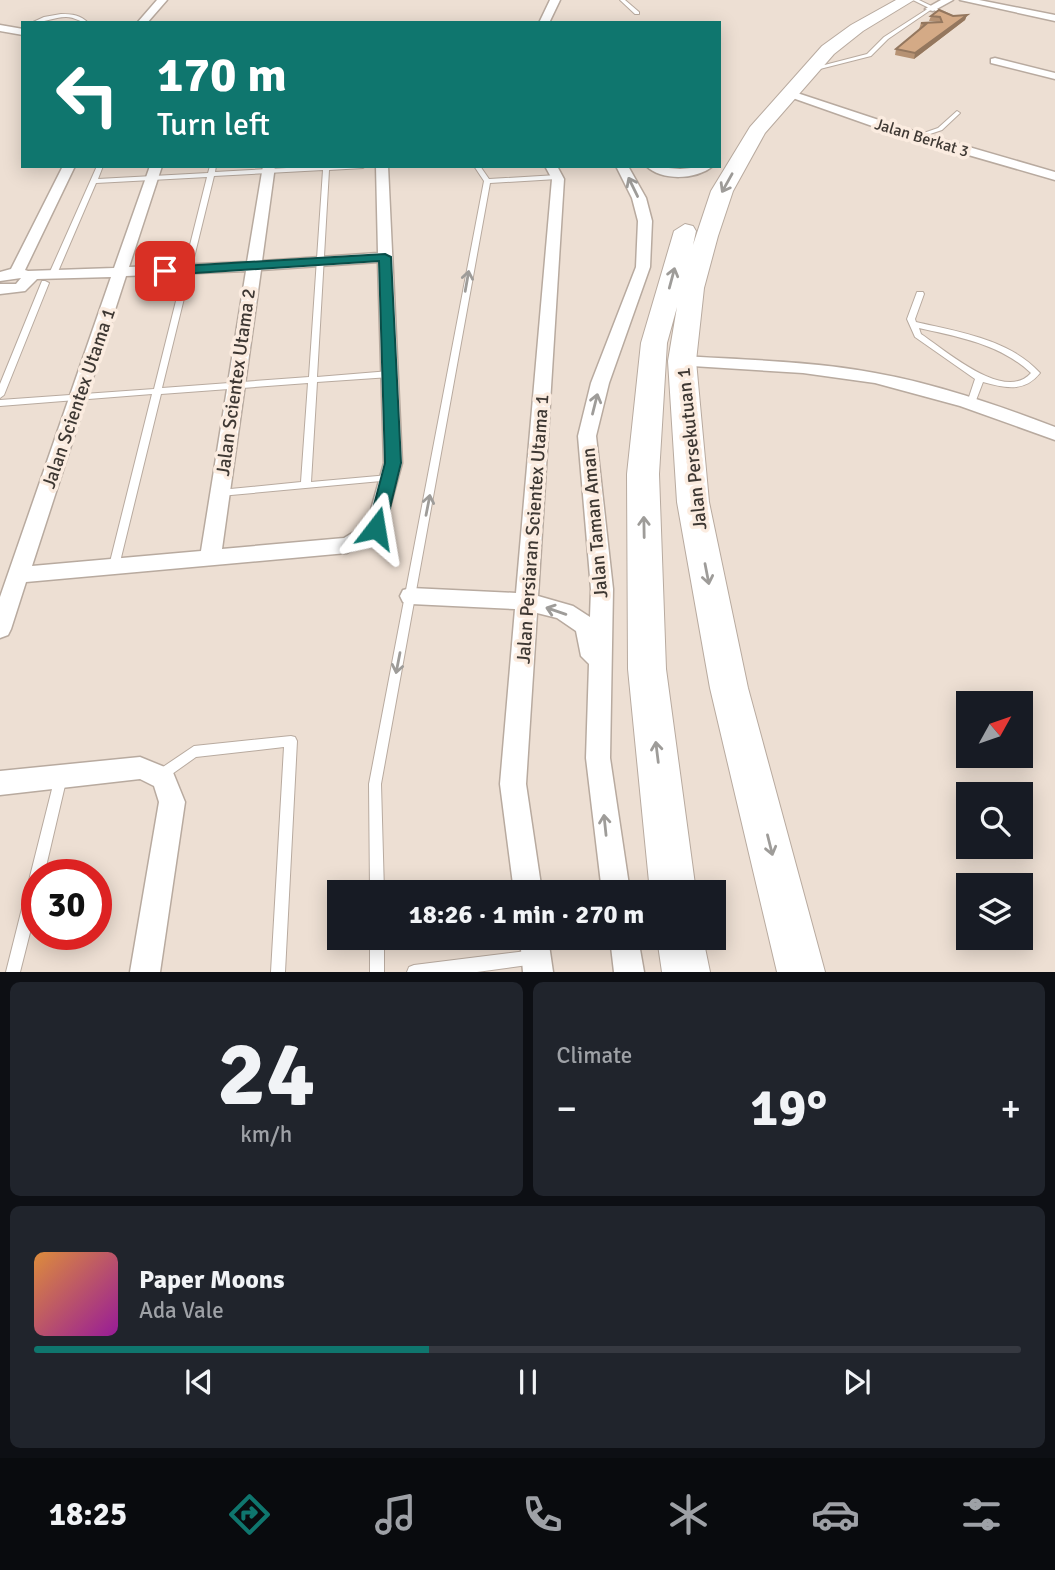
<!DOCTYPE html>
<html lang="en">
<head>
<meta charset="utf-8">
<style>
	:root { --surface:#171b24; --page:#20242c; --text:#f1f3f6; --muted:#9ea1a6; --line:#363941; --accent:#0f766e }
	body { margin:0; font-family:Signika,sans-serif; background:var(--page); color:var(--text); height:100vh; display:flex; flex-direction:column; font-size:26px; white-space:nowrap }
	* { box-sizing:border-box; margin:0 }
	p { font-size:23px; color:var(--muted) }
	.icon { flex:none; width:38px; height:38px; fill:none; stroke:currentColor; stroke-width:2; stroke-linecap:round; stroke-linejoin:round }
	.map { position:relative; height:972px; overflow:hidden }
	.panel { display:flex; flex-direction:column; gap:10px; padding:10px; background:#0d0f14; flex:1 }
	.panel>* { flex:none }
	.guide { position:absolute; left:21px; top:21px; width:700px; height:147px; border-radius:0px; box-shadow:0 4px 18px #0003; background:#0f766e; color:#fff; overflow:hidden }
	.needle { width:46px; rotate:50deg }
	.buttons { position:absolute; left:956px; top:691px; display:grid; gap:14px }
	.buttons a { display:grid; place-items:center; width:77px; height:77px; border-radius:0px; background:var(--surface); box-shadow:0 4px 18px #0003; font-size:35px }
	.speed { position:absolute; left:21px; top:859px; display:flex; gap:14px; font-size:35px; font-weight:700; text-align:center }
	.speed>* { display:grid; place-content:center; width:91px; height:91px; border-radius:50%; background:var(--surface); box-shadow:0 4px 18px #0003; line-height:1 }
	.speed .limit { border:10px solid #d22; background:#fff; color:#111 }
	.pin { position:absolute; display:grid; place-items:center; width:60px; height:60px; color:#fff; margin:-30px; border-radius:14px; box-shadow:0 4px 10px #0006 }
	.me { position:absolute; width:77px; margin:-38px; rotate:14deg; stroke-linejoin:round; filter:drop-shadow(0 0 5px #0008) }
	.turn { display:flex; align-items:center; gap:24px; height:147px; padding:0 21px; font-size:32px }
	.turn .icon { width:91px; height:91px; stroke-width:2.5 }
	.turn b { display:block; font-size:49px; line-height:60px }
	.big { font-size:52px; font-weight:700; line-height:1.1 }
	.panel .card { flex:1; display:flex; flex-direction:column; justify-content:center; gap:10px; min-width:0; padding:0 24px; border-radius:10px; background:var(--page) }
	.panel .dial { align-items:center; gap:0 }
	.dial b { font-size:91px; line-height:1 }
	.song { display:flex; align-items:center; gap:21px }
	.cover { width:84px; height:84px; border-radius:10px; background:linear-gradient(135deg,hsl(30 70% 55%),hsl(300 70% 35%)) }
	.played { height:7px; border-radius:4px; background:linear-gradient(90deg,var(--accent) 40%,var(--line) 40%) }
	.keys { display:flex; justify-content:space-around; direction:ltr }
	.heat { display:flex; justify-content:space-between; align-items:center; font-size:38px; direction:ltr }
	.panel .tiles { flex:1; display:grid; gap:10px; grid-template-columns:1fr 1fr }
	.card:last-child { grid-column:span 2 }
	.trip { position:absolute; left:327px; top:880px; width:399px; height:70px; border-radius:0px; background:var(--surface); box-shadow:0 4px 18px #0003; font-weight:700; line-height:70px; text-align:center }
	.tab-bar { display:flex; height:112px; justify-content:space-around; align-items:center; background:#090b0e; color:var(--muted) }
	.tab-bar .icon { width:49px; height:49px }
	.tab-bar .selected { color:var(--accent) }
	.tab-bar b { font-size:32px; color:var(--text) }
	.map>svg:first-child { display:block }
</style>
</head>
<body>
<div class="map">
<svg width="1055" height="972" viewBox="0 0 1055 972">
	<rect width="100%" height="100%" fill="#eddfd3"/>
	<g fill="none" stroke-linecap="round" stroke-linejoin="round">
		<defs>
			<path id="service" d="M620 0H625L639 12V14H635Z
				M913 0H919L952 16 948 17 932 9 888 39 871 56 812 71 809 69 867 54 884 37 929 8Z
				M61 14C72 14 81 15 88 23 80 22 75 17 66 17 54 17 43 23 31 23L44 17Z
				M957 111 960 113 959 114 942 130 918 138 915 136 938 128Z
				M97 166H103L98 179 208 173 210 166H216L215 172 324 166H366L363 168 329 170 317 377 390 371 394 374 390 377 317 382 311 482 389 475 392 476 394 478 392 480 220 496 217 495 215 493 220 490 301 482 308 383 161 394 119 566 118 569H110L109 566 152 394 0 406V400L154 389 207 177 96 183 57 274 56 276H50L49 274ZM323 170 309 377 162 388 214 176Z
				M474 166H480L489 179 557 175 560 177 557 179 490 183 381 784 384 892H370L369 784 484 181Z
				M42 281H45L49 283 4 395 0 398V384Z
				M917 292H923L924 294 915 319 916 322C959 332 1009 339 1040 373 1024 393 1005 388 983 382L975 403 971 406 968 405 967 403 975 379 915 337 907 319ZM919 328C959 337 1000 344 1031 373 1005 403 945 350 921 334Z
				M291 736 295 737 297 741 285 972H271L284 747 196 757 165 779 161 781 157 779 155 775 157 771 194 746Z
				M61 771 65 773 67 777 44 875H37V905L20 972H6L55 777 57 773Z
				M370 938H384V972H370Z
				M535 950 540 952 542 957 540 962 535 964 477 972H407L409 967 414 965Z"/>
			<path id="minor" d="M157 0H167L147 23H137Z
				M550 0H560L549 23H539Z
				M941 0H953L933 11 925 9Z
				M960 0H979L1055 15V21Z
				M0 25 23 29V35L0 31Z
				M995 58 1055 73V79L991 63V59Z
				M791 91 900 127 1055 172V180L892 133 787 96V92Z
				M63 166H75L25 270 28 271 114 268 150 166H162L129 267 247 262 263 166H275L262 261 378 253 376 166H388L402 463 383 533 373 541 347 553 26 582 11 629 8 635 0 638V597L111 277 37 279 25 291 0 294V284H16L21 278 0 281V272L11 269ZM378 262 384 463 367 524 344 538 222 549 261 270ZM246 271 201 551 32 566 126 276Z
				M545 166H557L564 179 538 596 573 606 590 617 591 589 578 436 591 383 636 267 638 221 632 198 616 166H628L646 198 652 221 650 267 609 383 596 436 613 589 610 758 630 892H602L586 758 589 664 581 656 576 631 557 618 537 613 526 784 542 892H514L500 784 515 609 411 604 403 602 400 596 403 590 411 588 516 593 552 179Z
				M646 166 680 169 713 166C696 180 662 181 646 166Z
				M682 356C746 360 811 361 875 373 937 384 997 405 1055 427V440L960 406 875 383 803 373 676 365 674 361Z
				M140 757 172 770 185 802 160 972H130L159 802 154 786 140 779 0 795V771Z
				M520 938H548L553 972H523Z
				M610 938H638L644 972H614Z"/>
			<path id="trunk" d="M896 0H914L863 31 834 54 765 133 733 191 718 236 704 288 696 361 709 502 748 688 825 972H777L710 688 677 502 668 361 677 307 667 343 659 474 666 669 696 892H650L628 669 627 474 641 343 674 231 685 224 693 226 696 231 693 245 711 191 750 127 822 46 851 25Z
				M657 938H703L710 972H662Z"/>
		</defs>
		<use href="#service" stroke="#b8aa9f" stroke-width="2"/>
		<use href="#minor" stroke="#b8aa9f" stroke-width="3"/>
		<use href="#trunk" stroke="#b8aa9f" stroke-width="2"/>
		<use href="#service" fill="#fff" fill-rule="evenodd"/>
		<use href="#minor" fill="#fff" fill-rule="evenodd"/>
		<use href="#trunk" fill="#fff" fill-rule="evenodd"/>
	</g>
	<path fill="#b69273" d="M967 15 965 20 914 59 895 55 896 49 921 29H919L921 23 939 22 929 21 931 16Z"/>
	<path fill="#94775e" d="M967 15 965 20 914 59 915 53Z"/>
	<path fill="#d4aa86" stroke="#94775e" stroke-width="2" d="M939 10 953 16 967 15 915 53 896 49 926 24 921 23 942 22 940 17 931 16Z"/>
	<defs><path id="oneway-shaft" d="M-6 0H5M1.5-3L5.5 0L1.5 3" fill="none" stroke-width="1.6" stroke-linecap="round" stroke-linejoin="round" transform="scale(1.75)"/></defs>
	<g stroke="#9e9c99">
		<use href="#oneway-shaft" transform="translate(727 183) rotate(119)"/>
		<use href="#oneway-shaft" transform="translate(633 187) rotate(-116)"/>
		<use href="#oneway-shaft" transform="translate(672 278) rotate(-75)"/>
		<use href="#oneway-shaft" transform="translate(467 281) rotate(-80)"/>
		<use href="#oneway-shaft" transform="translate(595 404) rotate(-76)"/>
		<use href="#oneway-shaft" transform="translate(428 505) rotate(-79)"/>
		<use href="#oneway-shaft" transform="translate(644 527) rotate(-91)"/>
		<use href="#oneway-shaft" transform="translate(707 574) rotate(79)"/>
		<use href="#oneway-shaft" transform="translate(556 611) rotate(-161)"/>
		<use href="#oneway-shaft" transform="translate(398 663) rotate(101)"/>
		<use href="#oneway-shaft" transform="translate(657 752) rotate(-97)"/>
		<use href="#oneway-shaft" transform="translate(605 825) rotate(-96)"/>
		<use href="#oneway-shaft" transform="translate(770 845) rotate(76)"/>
	</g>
	<path fill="#0f766e" stroke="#0a4d48" stroke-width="2" d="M385 254 391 257 401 463 385 528 376 534 368 528 385 463 379 261 165 275 159 271 165 267Z"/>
	<g text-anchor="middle" stroke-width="7" stroke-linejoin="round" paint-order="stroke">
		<g font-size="16" fill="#3e3833" stroke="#fbece0">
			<text transform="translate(922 137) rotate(17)" y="6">Jalan Berkat 3</text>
		</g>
		<g font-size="19" fill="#3e3833" stroke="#fbece0">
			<text transform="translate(235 382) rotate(-82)" y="7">Jalan Scientex Utama 2</text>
			<text transform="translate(78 398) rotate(-71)" y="7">Jalan Scientex Utama 1</text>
			<text transform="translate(691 449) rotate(-96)" y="7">Jalan Persekutuan 1</text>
			<text transform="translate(594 523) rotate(-95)" y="7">Jalan Taman Aman</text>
			<text transform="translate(532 529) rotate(-86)" y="7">Jalan Persiaran Scientex Utama 1</text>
		</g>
	</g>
</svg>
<div class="buttons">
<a><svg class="needle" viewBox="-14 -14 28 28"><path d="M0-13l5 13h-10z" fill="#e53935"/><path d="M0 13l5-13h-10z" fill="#9ea1a6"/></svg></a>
<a><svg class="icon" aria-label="search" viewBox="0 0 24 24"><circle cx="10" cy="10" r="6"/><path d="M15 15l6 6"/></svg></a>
<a><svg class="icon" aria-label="layers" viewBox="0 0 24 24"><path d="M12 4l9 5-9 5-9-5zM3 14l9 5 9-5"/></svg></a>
</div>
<div class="speed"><div class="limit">30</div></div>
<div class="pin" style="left:165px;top:271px;background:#d93025"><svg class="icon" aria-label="arrive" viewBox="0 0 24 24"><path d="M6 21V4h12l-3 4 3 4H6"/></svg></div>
<svg class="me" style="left:376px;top:528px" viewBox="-20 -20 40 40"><path d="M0-17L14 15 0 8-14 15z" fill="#0f766e" stroke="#fff" stroke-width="4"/></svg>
<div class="trip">18:26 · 1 min · 270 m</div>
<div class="guide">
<div class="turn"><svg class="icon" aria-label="left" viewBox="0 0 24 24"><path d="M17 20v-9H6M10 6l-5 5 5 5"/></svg><div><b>170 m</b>Turn left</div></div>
</div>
</div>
<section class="panel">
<div class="tiles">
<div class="card dial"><b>24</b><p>km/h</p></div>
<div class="card"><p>Climate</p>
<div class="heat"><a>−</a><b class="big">19°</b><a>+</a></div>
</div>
<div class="card">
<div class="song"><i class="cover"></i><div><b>Paper Moons</b><p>Ada Vale</p></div></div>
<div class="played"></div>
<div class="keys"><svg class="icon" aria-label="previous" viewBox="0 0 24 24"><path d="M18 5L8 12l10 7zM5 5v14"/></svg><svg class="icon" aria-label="pause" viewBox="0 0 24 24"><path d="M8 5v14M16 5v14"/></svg><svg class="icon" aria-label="next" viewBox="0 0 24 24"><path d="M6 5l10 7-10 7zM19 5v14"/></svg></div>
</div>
</div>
</section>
<nav class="tab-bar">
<b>18:25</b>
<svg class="icon selected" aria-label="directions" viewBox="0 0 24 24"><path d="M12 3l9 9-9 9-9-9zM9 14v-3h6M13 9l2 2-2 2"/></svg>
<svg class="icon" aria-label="music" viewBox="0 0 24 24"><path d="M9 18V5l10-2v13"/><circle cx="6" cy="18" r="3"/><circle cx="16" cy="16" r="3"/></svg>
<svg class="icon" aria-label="phone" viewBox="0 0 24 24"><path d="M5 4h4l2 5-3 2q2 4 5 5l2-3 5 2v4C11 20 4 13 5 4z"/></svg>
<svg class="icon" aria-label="climate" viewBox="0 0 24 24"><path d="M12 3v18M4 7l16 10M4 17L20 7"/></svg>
<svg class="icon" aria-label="car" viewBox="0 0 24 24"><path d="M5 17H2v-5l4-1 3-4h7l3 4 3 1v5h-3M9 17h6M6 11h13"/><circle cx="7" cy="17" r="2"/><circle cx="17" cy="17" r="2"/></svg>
<svg class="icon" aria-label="filters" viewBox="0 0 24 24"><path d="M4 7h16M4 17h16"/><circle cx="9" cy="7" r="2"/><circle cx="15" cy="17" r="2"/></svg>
</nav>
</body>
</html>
